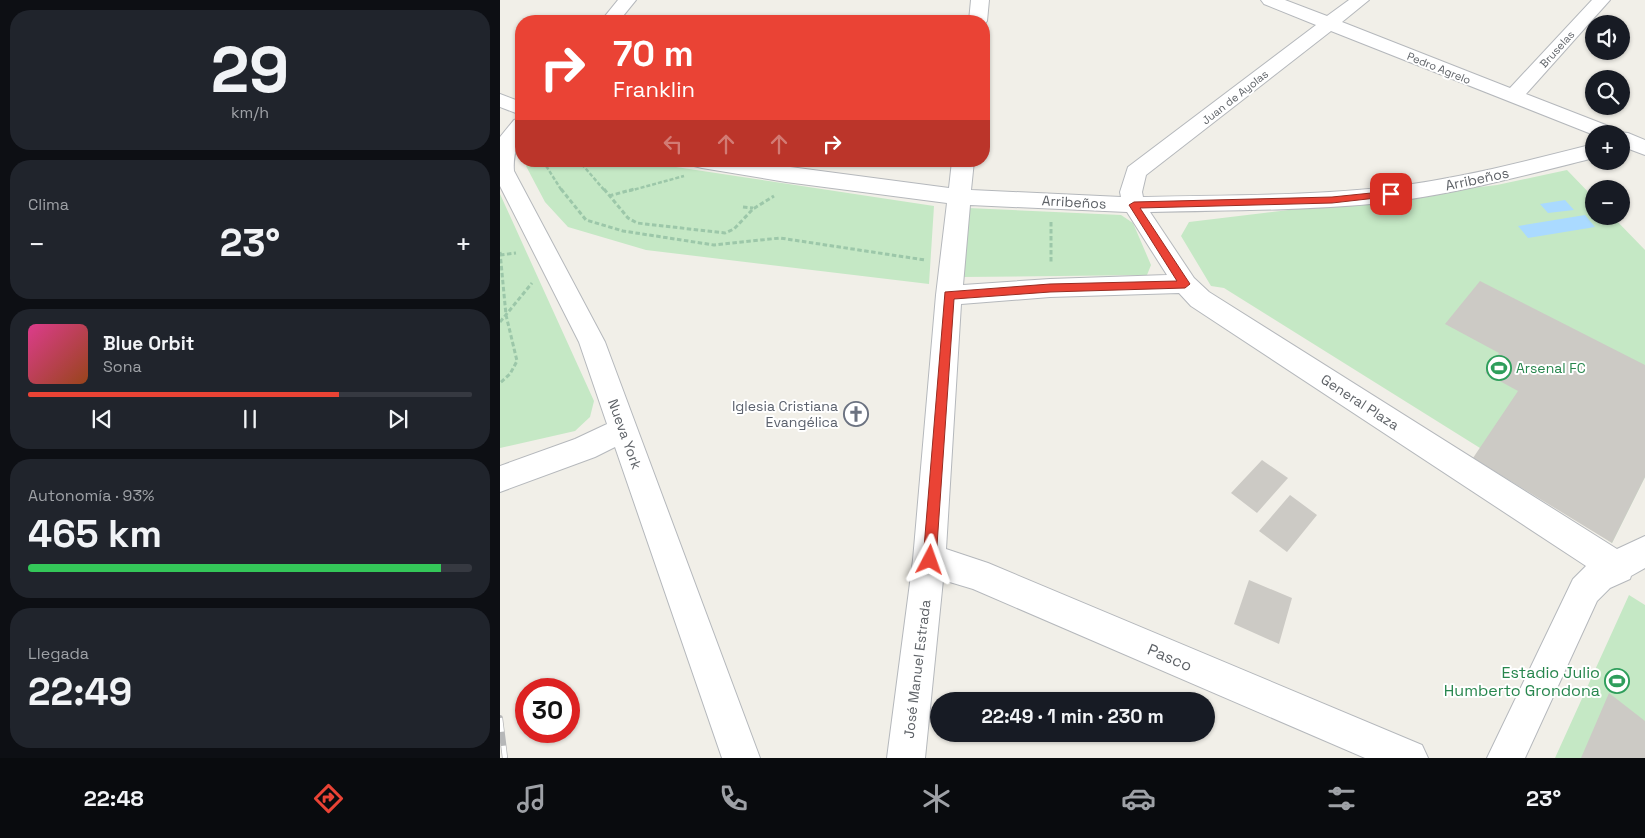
<!DOCTYPE html>
<html lang="es">
<head>
<meta charset="utf-8">
<style>
	:root { --surface:#171b24; --page:#20242c; --text:#f1f3f6; --muted:#9ea1a6; --line:#363941; --accent:#ea4335 }
	body { margin:0; font-family:"Space Grotesk",sans-serif; background:var(--page); color:var(--text); height:100vh; display:flex; flex-direction:column; font-size:19px; white-space:nowrap }
	* { box-sizing:border-box; margin:0 }
	p { font-size:16px; color:var(--muted) }
	.icon { flex:none; width:28px; height:28px; fill:none; stroke:currentColor; stroke-width:2; stroke-linecap:round; stroke-linejoin:round }
	.map { position:relative; flex:1; overflow:hidden }
	.side { display:flex; flex-direction:column; gap:10px; padding:10px; background:#0d0f14; width:500px }
	.side>* { flex:none }
	.top-card { position:absolute; left:15px; top:15px; width:475px; height:152px; border-radius:20px; box-shadow:0 1px 4px #0004; background:#ea4335; color:#fff; overflow:hidden }
	.fabs { position:absolute; left:1085px; top:15px; display:grid; gap:10px }
	.fabs a { display:grid; place-items:center; width:45px; height:45px; border-radius:50%; background:var(--surface); box-shadow:0 1px 4px #0004; font-size:25px }
	.speed { position:absolute; left:15px; top:678px; display:flex; gap:10px; font-size:25px; font-weight:700; text-align:center }
	.speed>* { display:grid; place-content:center; width:65px; height:65px; border-radius:50%; background:var(--surface); box-shadow:0 1px 4px #0004; line-height:1 }
	.speed .limit { border:8px solid #d22; background:#fff; color:#111 }
	.pin { position:absolute; display:grid; place-items:center; width:42px; height:42px; color:#fff; margin:-21px; border-radius:10px; box-shadow:0 2px 8px #0006 }
	.me { position:absolute; width:55px; margin:-28px; rotate:4deg; stroke-linejoin:round; filter:drop-shadow(0 0 4px #0008) }
	.turn { display:flex; align-items:center; gap:18px; height:105px; padding:0 15px; font-size:22px }
	.turn .icon { width:65px; height:65px; stroke-width:2.5 }
	.turn b { display:block; font-size:35px; line-height:42px }
	.lanes { display:flex; align-items:center; height:48px; padding:0 15px; background:#0003; justify-content:center; gap:25px; direction:ltr }
	.lanes .off { opacity:.35 }
	.big { font-size:38px; font-weight:700; line-height:1.1 }
	.side .widget { flex:1; display:flex; flex-direction:column; justify-content:center; gap:8px; min-width:0; padding:0 18px; border-radius:20px; background:var(--page) }
	.side .dial { align-items:center; gap:0 }
	.dial b { font-size:65px; line-height:1 }
	.song { display:flex; align-items:center; gap:15px }
	.cover { width:60px; height:60px; border-radius:8px; background:linear-gradient(135deg,hsl(330 70% 55%),hsl(20 70% 35%)) }
	.played { height:5px; border-radius:2px; background:linear-gradient(90deg,var(--accent) 70%,var(--line) 70%) }
	.keys { display:flex; justify-content:space-around; direction:ltr }
	.heat { display:flex; justify-content:space-between; align-items:center; font-size:28px; direction:ltr }
	.charge { height:8px; border-radius:4px; background:linear-gradient(90deg,#34c759 93%,var(--line) 0) }
	.trip { position:absolute; left:430px; top:692px; width:285px; height:50px; border-radius:25px; background:var(--surface); box-shadow:0 1px 4px #0004; font-weight:700; line-height:50px; text-align:center }
	.menu { display:flex; height:80px; justify-content:space-around; align-items:center; background:#090b0e; color:var(--muted) }
	.menu .icon { width:35px; height:35px }
	.menu .selected { color:var(--accent) }
	.menu b { font-size:22px; color:var(--text) }
	main { display:flex; flex:1; min-height:0 }
	.map>svg:first-child { display:block }
</style>
</head>
<body>
<main>
<section class="side">
<div class="widget dial"><b>29</b><p>km/h</p></div>
<div class="widget"><p>Clima</p>
<div class="heat"><a>−</a><b class="big">23°</b><a>+</a></div>
</div>
<div class="widget">
<div class="song"><i class="cover"></i><div><b>Blue Orbit</b><p>Sona</p></div></div>
<div class="played"></div>
<div class="keys"><svg class="icon" aria-label="previous" viewBox="0 0 24 24"><path d="M18 5L8 12l10 7zM5 5v14"/></svg><svg class="icon" aria-label="pause" viewBox="0 0 24 24"><path d="M8 5v14M16 5v14"/></svg><svg class="icon" aria-label="next" viewBox="0 0 24 24"><path d="M6 5l10 7-10 7zM19 5v14"/></svg></div>
</div>
<div class="widget"><p>Autonomía · 93%</p><b class="big">465 km</b><div class="charge"></div></div>
<div class="widget"><p>Llegada</p><b class="big">22:49</b></div>
</section>
<div class="map">
<svg width="1145" height="758" viewBox="0 0 1145 758">
	<rect width="100%" height="100%" fill="#f1efe8"/>
	<path fill="#c5e8c5" d="M27 161H159L176 167 434 206 429 284 146 250 68 227 45 202 26 166Z
		M1067 170 1094 198V216H1112L1145 250V477L1112 543 980 448 724 288 711 286 681 236 689 222 997 185Z
		M0 194 94 401 90 417 75 431 0 448Z
		M468 208 621 215 633 223 651 265 647 275 462 277Z
		M1129 595 1145 605V758H1055Z"/>
	<path fill="#aadaff" d="M1065 200 1074 210 1048 213 1040 204Z
		M1085 215 1095 227 1028 238 1018 226Z"/>
	<path fill="#cccac5" d="M980 281 1145 365V477L1112 543 973 458 1018 391 985 373 999 353 945 324Z
		M762 460 788 478 757 513 731 493Z
		M790 495 817 515 787 552 759 531Z
		M749 580 792 598 779 644 734 624Z
		M1109 693 1145 721V758H1081Z"/>
	<g fill="none" stroke-linecap="round" stroke-linejoin="round">
		<defs>
			<path id="minor" d="M118 0H136L119 21H101Z
				M471 0H489L487 21 484 25V21H469Z
				M761 0H785L827 16 849 0H869L842 22 1010 88 1092 0H1110L1026 94 1116 129 1118 132 1128 133 1145 140V155L1121 146V134H1094V135L831 31 646 175 642 192 643 197C725 195 808 196 890 187 959 179 1026 161 1094 144V158C1026 175 959 193 890 202 810 211 730 210 650 212L694 278 709 292 1117 549 1145 536V568L1131 576 1130 579 1110 588 1097 601 1025 758H987L1073 579 1086 566 691 306 679 293 550 297 461 304 446 549 488 563 922 745 928 758H865L473 589 443 580 425 758H387L413 560 436 295 447 203 286 182 202 168 194 166 191 161H245L449 188 452 161H474L471 190 621 197 620 192 628 167 816 25 764 4ZM470 205 627 212 667 275 550 279 463 285Z
				M0 94 21 102V115L0 107Z
				M21 118C22 139 12 150 14 171L105 342 260 758H222L115 447 95 457 0 492V466L75 439 107 424 79 342 0 186V137L14 120Z"/>
		</defs>
		<use href="#minor" stroke="#b5b8bc" stroke-width="2"/>
		<path stroke="#9cc7a9" stroke-width="2.5" stroke-dasharray="4 2" stroke-linecap="butt" d="M43 161 62 191
			M77 161 80 162 105 191
			M129 191 184 176"/>
		<path stroke="#9cc7a9" stroke-width="3" stroke-dasharray="4.5 2.5" stroke-linecap="butt" d="M61 189 86 220 123 231 214 245 280 238 425 260
			M104 189 128 218 137 223 225 233 234 229 253 209 274 196
			M109 196 134 189
			M243 207 253 208
			M551 222V263
			M0 252 6 315 17 361 10 374 0 383
			M0 255 16 253
			M0 322 32 283"/>
		<use href="#minor" fill="#fff" fill-rule="evenodd"/>
		<defs>
			<path id="rail" d="M0 718 5 758"/>
		</defs>
		<use href="#rail" stroke="#b6b7b8" stroke-width="6"/>
		<use href="#rail" stroke="#fff" stroke-width="4.5" stroke-dasharray="14" stroke-linecap="butt"/>
	</g>
	<path fill="#ea4335" stroke="#982c22" d="M891 191 896 194 894 196 832 203 640 208 690 284 685 288 550 292 454 299 436 560 434 565 430 566 425 565 423 560 445 292 550 284 677 281 629 205 634 202 832 197Z"/>
	<defs>
		<symbol id="stadium-ring" viewBox="-11 -11 22 22"><circle r="9.5" fill="#fff" stroke="#2e9e5b" stroke-width="1.5"/><path d="M0-5a6.5 5 0 1 0 0 10a6.5 5 0 1 0 0-10ZM-3.5-1.8h7v3.6h-7Z" fill="#2e9e5b"/></symbol>
		<symbol id="church-ring" viewBox="-11 -11 22 22"><circle r="9.5" fill="#fff" stroke="#6b7280" stroke-width="1.5"/><path d="M-1.2-6h2.4v3.5h3.3v2.4h-3.3V6h-2.4V-.1h-3.3v-2.4h3.3Z" fill="#6b7280"/></symbol>
	</defs>
	<g fill-rule="evenodd">
		<use href="#stadium-ring" x="985" y="354" width="28" height="28"/>
		<use href="#church-ring" x="342" y="400" width="28" height="28"/>
		<use href="#stadium-ring" x="1103" y="667" width="28" height="28"/>
	</g>
	<g text-anchor="middle" stroke-width="4" stroke-linejoin="round" paint-order="stroke">
		<g font-size="11" fill="#5f6368" stroke="#fff">
			<text transform="translate(1057 49) rotate(-48)" y="4">Bruselas</text>
			<text transform="translate(939 68) rotate(22)" y="4">Pedro Agrelo</text>
			<text transform="translate(735 97) rotate(-38)" y="4">Juan de Ayolas</text>
		</g>
		<g font-size="14" fill="#5f6368" stroke="#fff">
			<text transform="translate(977 179) rotate(-12)" y="5">Arribeños</text>
			<text transform="translate(574 202) rotate(3)" y="5">Arribeños</text>
			<text transform="translate(860 402) rotate(33)" y="5">General Plaza</text>
			<text transform="translate(125 434) rotate(70)" y="5">Nueva York</text>
			<text transform="translate(417 669) rotate(-83)" y="5">José Manuel Estrada</text>
		</g>
		<g font-size="14" fill="#27864d" stroke="#fff" text-anchor="start">
			<text x="1016" y="373">Arsenal FC</text>
		</g>
		<g font-size="14" fill="#5b616d" stroke="#fff" text-anchor="end">
			<text x="338" y="411">Iglesia Cristiana<tspan x="338" dy="16">Evangélica</tspan></text>
		</g>
		<g font-size="16" fill="#5f6368" stroke="#fff">
			<text transform="translate(670 657) rotate(23)" y="6">Pasco</text>
		</g>
		<g font-size="16" fill="#27864d" stroke="#fff" text-anchor="end">
			<text x="1100" y="678">Estadio Julio<tspan x="1100" dy="18">Humberto Grondona</tspan></text>
		</g>
	</g>
</svg>
<div class="fabs">
<a><svg class="icon" aria-label="sound" viewBox="0 0 24 24"><path d="M4 9h4l5-4v14l-5-4H4zM17 9q2 3 0 6"/></svg></a>
<a><svg class="icon" aria-label="search" viewBox="0 0 24 24"><circle cx="10" cy="10" r="6"/><path d="M15 15l6 6"/></svg></a>
<a>+</a>
<a>−</a>
</div>
<div class="speed"><div class="limit">30</div></div>
<div class="pin" style="left:891px;top:194px;background:#d93025"><svg class="icon" aria-label="arrive" viewBox="0 0 24 24"><path d="M6 21V4h12l-3 4 3 4H6"/></svg></div>
<svg class="me" style="left:430px;top:560px" viewBox="-20 -20 40 40"><path d="M0-17L14 15 0 8-14 15z" fill="#ea4335" stroke="#fff" stroke-width="4"/></svg>
<div class="trip">22:49 · 1 min · 230 m</div>
<div class="top-card">
<div class="turn"><svg class="icon" aria-label="right" viewBox="0 0 24 24"><path d="M7 20v-9h11M14 6l5 5-5 5"/></svg><div><b>70 m</b>Franklin</div></div>
<div class="lanes"><svg class="icon off" aria-label="left" viewBox="0 0 24 24"><path d="M17 20v-9H6M10 6l-5 5 5 5"/></svg><svg class="icon off" aria-label="ahead" viewBox="0 0 24 24"><path d="M12 20V5M6 11l6-6 6 6"/></svg><svg class="icon off" aria-label="ahead" viewBox="0 0 24 24"><path d="M12 20V5M6 11l6-6 6 6"/></svg><svg class="icon" aria-label="right" viewBox="0 0 24 24"><path d="M7 20v-9h11M14 6l5 5-5 5"/></svg></div>
</div>
</div>
</main>
<nav class="menu">
<b>22:48</b>
<svg class="icon selected" aria-label="directions" viewBox="0 0 24 24"><path d="M12 3l9 9-9 9-9-9zM9 14v-3h6M13 9l2 2-2 2"/></svg>
<svg class="icon" aria-label="music" viewBox="0 0 24 24"><path d="M9 18V5l10-2v13"/><circle cx="6" cy="18" r="3"/><circle cx="16" cy="16" r="3"/></svg>
<svg class="icon" aria-label="phone" viewBox="0 0 24 24"><path d="M5 4h4l2 5-3 2q2 4 5 5l2-3 5 2v4C11 20 4 13 5 4z"/></svg>
<svg class="icon" aria-label="climate" viewBox="0 0 24 24"><path d="M12 3v18M4 7l16 10M4 17L20 7"/></svg>
<svg class="icon" aria-label="car" viewBox="0 0 24 24"><path d="M5 17H2v-5l4-1 3-4h7l3 4 3 1v5h-3M9 17h6M6 11h13"/><circle cx="7" cy="17" r="2"/><circle cx="17" cy="17" r="2"/></svg>
<svg class="icon" aria-label="filters" viewBox="0 0 24 24"><path d="M4 7h16M4 17h16"/><circle cx="9" cy="7" r="2"/><circle cx="15" cy="17" r="2"/></svg>
<b>23°</b>
</nav>
</body>
</html>
